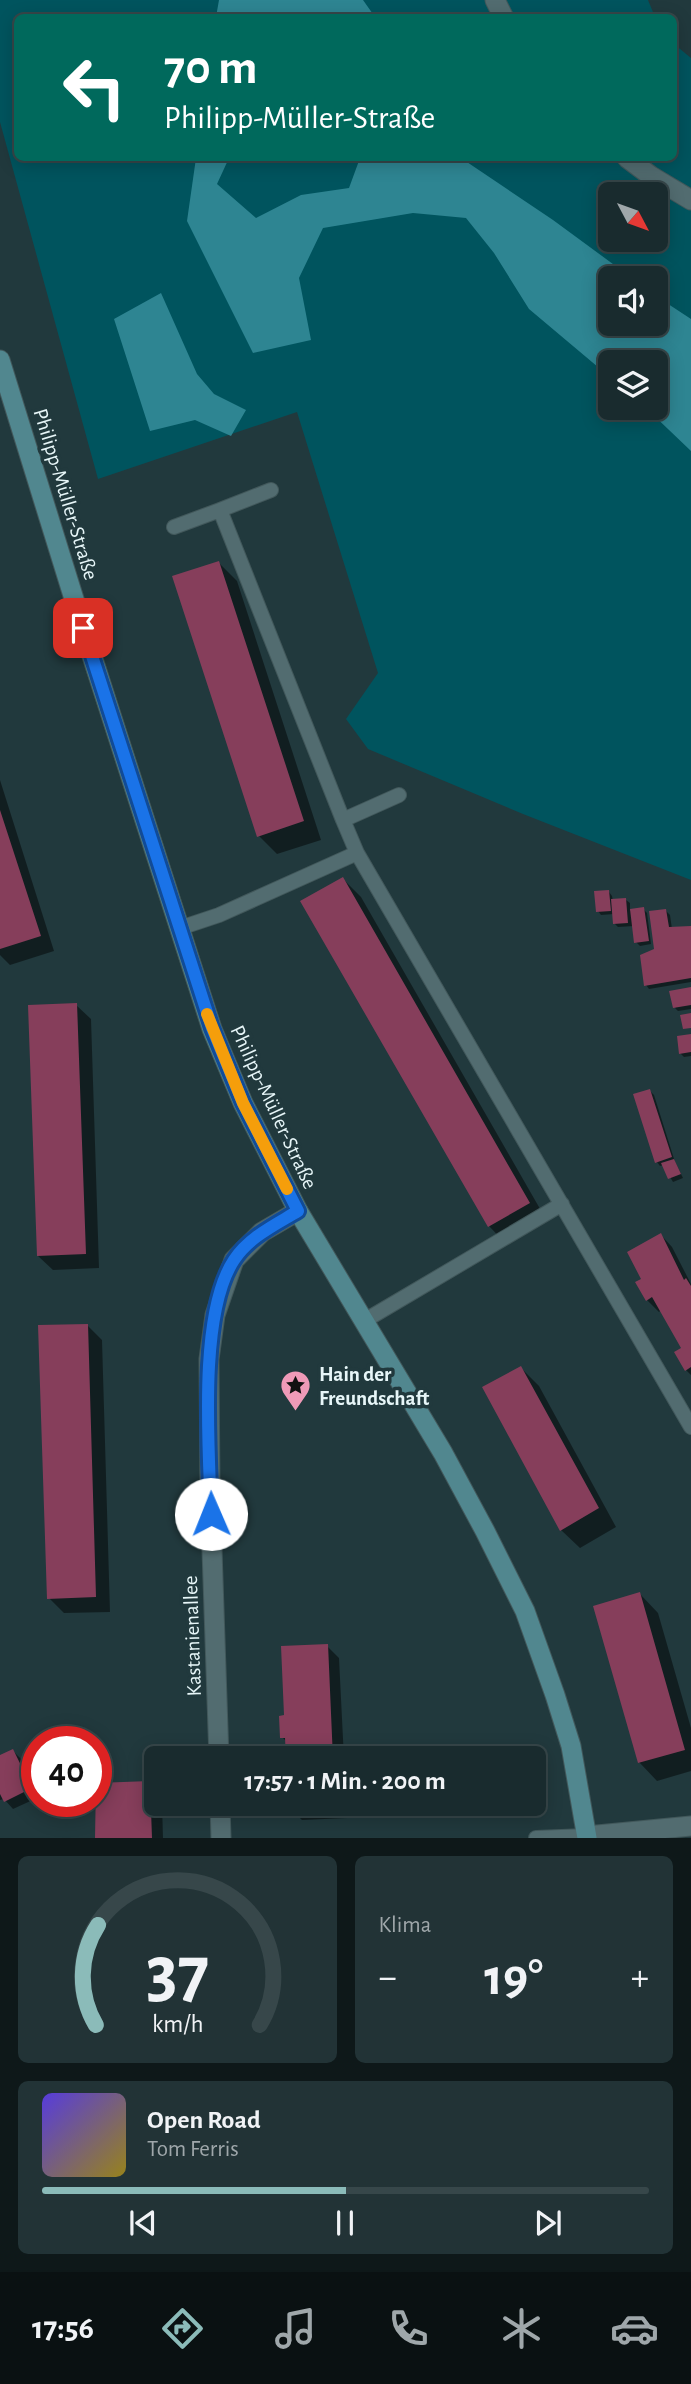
<!DOCTYPE html>
<html lang="de">
<head>
<meta charset="utf-8">
<style>
	:root { --surface:#192b2e; --page:#223336; --text:#f1f3f6; --muted:#9fa7aa; --line:#37474a; --accent:#8bbbb9 }
	body { margin:0; font-family:"Alegreya Sans",sans-serif; background:var(--page); color:var(--text); height:100vh; display:flex; flex-direction:column; font-size:26px; white-space:nowrap }
	* { box-sizing:border-box; margin:0 }
	p { font-size:23px; color:var(--muted) }
	.icon { flex:none; width:38px; height:38px; fill:none; stroke:currentColor; stroke-width:2; stroke-linecap:round; stroke-linejoin:round }
	.map { position:relative; height:1838px; overflow:hidden }
	.sheet { display:flex; flex-direction:column; gap:18px; padding:18px; background:#0e1819; flex:1 }
	.sheet>* { flex:none }
	.guide { position:absolute; left:14px; top:14px; width:663px; height:147px; border-radius:10px; box-shadow:0 4px 18px #0003,0 0 0 2px var(--line); background:#00695c; color:#fff; overflow:hidden }
	.needle { width:46px; rotate:131deg }
	.controls { position:absolute; left:598px; top:182px; display:grid; gap:14px }
	.controls a { display:grid; place-items:center; width:70px; height:70px; border-radius:10px; background:var(--surface); box-shadow:0 4px 18px #0003,0 0 0 2px var(--line); font-size:35px }
	.speed { position:absolute; left:21px; top:1726px; display:flex; gap:14px; font-size:35px; font-weight:700; text-align:center }
	.speed>* { display:grid; place-content:center; width:91px; height:91px; border-radius:50%; background:var(--surface); box-shadow:0 4px 18px #0003,0 0 0 2px var(--line); line-height:1 }
	.speed .limit { border:10px solid #d22; background:#fff; color:#111 }
	.pin { position:absolute; display:grid; place-items:center; width:60px; height:60px; color:#fff; margin:-30px; border-radius:14px; box-shadow:0 4px 10px #0006 }
	.me { position:absolute; width:77px; margin:-38px; rotate:359deg; stroke-linejoin:round; filter:drop-shadow(0 0 5px #0008) }
	.turn { display:flex; align-items:center; gap:24px; height:147px; padding:0 35px; font-size:32px }
	.turn .icon { width:91px; height:91px; stroke-width:2.5 }
	.turn b { display:block; font-size:49px; line-height:60px }
	.big { font-size:52px; font-weight:600; line-height:1.1 }
	.sheet .tile { flex:1; display:flex; flex-direction:column; justify-content:center; gap:10px; min-width:0; padding:0 24px; border-radius:10px; background:var(--page) }
	.sheet .dial { align-items:center; gap:0 }
	.dial svg { height:182px; overflow:visible; fill:none; stroke:var(--line); stroke-width:7; stroke-linecap:round; text-anchor:middle }
	.dial text { fill:var(--text); stroke:none }
	.song { display:flex; align-items:center; gap:21px }
	.cover { width:84px; height:84px; border-radius:10px; background:linear-gradient(135deg,hsl(250 70% 55%),hsl(50 70% 35%)) }
	.played { height:7px; border-radius:4px; background:linear-gradient(90deg,var(--accent) 50%,var(--line) 50%) }
	.keys { display:flex; justify-content:space-around; direction:ltr }
	.heat { display:flex; justify-content:space-between; align-items:center; font-size:38px; direction:ltr }
	.sheet .tiles { flex:1; display:grid; gap:18px; grid-template-columns:1fr 1fr }
	.tile:last-child { grid-column:span 2 }
	.trip { position:absolute; left:144px; top:1746px; width:402px; height:70px; border-radius:10px; background:var(--surface); box-shadow:0 4px 18px #0003,0 0 0 2px var(--line); font-weight:600; line-height:70px; text-align:center }
	.dock { display:flex; height:112px; justify-content:space-around; align-items:center; background:#0a1112; color:var(--muted) }
	.dock .icon { width:49px; height:49px }
	.dock .active { color:var(--accent) }
	.dock b { font-size:32px; color:var(--text) }
	.map>svg:first-child { display:block }
</style>
</head>
<body>
<div class="map">
<svg width="691" height="1838" viewBox="0 0 691 1838">
	<rect width="100%" height="100%" fill="#21393d"/>
	<path fill="#00545e" fill-rule="evenodd" d="M0 0H648L655 17 18 18V158H674V44L691 58V880L523 814 368 749 346 719 378 673 297 412 98 479 0 122ZM611 194H656V240H611ZM611 278H656V324H611ZM611 362H656V408H611Z"/>
	<path fill="#2e8592" d="M219 0H363L375 17H216Z
		M196 158H229L217 184 256 218 301 195 349 188 360 158H461L553 220 632 278H611V324H656V296L691 319V451L646 408H656V362H611V378L529 309 494 253 466 218 413 213 323 228 299 278 311 340 253 353 187 221Z
		M161 293 197 374 214 394 246 410 231 436 195 420 150 431 114 319Z"/>
	<path fill="#0007" d="M219 563 237 581 321 840 277 854 259 836Z
		M0 780 54 951 10 965 0 955Z
		M343 879 361 897 547 1221 507 1245 489 1226Z
		M609 892 612 896 613 901 626 900 630 903V911L643 909 647 913 651 944 640 946 636 942 634 926 618 927 615 924 614 914 601 915 598 911Z
		M666 911 670 915 672 929 691 928V982L649 989 646 985Z
		M691 989V1009L678 1011 675 1008Z
		M76 1005 91 1019 99 1268 53 1270 38 1256Z
		M691 1036V1056L684 1057 680 1053Z
		M650 1091 654 1095 675 1162 683 1178 673 1182 663 1165 660 1166 657 1162Z
		M661 1235 672 1247 691 1284V1375L686 1370 683 1349 661 1310 659 1312 647 1300 644 1279Z
		M88 1326 102 1340 110 1612 64 1613 49 1598Z
		M521 1368 539 1386 616 1527 580 1548 561 1530Z
		M640 1594 658 1613 691 1728V1771L657 1781 639 1762Z
		M327 1646 339 1658 344 1759H288L287 1742 282 1737 286 1717Z
		M13 1751 21 1759 37 1793V1798L13 1809 4 1799 0 1800V1757Z
		M149 1782 156 1789V1804H162L163 1838H97Z
		M290 1804H346L347 1818 302 1820 290 1808Z"/>
	<path fill="#863e5b" d="M219 561 304 821 257 837 172 576Z
		M0 810 41 936 0 949Z
		M343 877 530 1203 488 1227 300 901Z
		M609 890 611 911 596 912 594 891Z
		M626 898 628 923 613 924 611 899Z
		M644 907 649 941 634 943 630 909Z
		M666 909 669 927 691 926V978L644 986 640 955 654 949 649 911Z
		M691 987V1005L673 1008 669 991Z
		M77 1003 86 1254 37 1256 28 1005Z
		M691 1013V1028L683 1029 680 1015Z
		M691 1034V1052L679 1054 677 1036Z
		M650 1089 672 1157 655 1163 633 1094Z
		M674 1159 681 1174 668 1179 661 1163Z
		M661 1233 684 1280 686 1278 691 1286V1367L685 1371 674 1352 681 1348 652 1297 646 1301 635 1282 641 1279 627 1252Z
		M88 1324 96 1597 47 1599 38 1325Z
		M521 1366 599 1508 560 1531 482 1387Z
		M640 1592 685 1750 638 1763 593 1606Z
		M328 1644 333 1759H286L285 1738H280L279 1716 284 1715 281 1646Z
		M13 1749 32 1788 4 1802 0 1794V1755Z
		M150 1781 152 1838H95L96 1783Z
		M288 1804H336V1807L289 1809Z"/>
	<g fill="none" stroke-linecap="round" stroke-linejoin="round">
		<defs>
			<path id="service" d="M271 490 220 510 343 820
				M174 527 220 510
				M399 795 343 820 357 853 691 1427
				M180 928 219 915 357 853
				M364 1321 562 1204
				M536 1838 587 1836"/>
			<path id="minor" d="M587 1836 691 1826"/>
			<path id="tertiary" d="M495 0 504 18
				M627 158 651 176 691 200
				M219 1759 210 1490 209 1359 215 1315 234 1260 262 1232 298 1211
				M220 1804 221 1838"/>
			<path id="secondary" d="M0 360 83 628 212 1029 243 1103 298 1211 443 1453 485 1531 525 1611 555 1695 571 1746 587 1838"/>
		</defs>
		<use href="#service" stroke="#42585b" stroke-width="16"/>
		<use href="#minor" stroke="#42585b" stroke-width="21"/>
		<use href="#tertiary" stroke="#42585b" stroke-width="21"/>
		<use href="#secondary" stroke="#42585b" stroke-width="21"/>
		<use href="#service" stroke="#526c70" stroke-width="14"/>
		<use href="#minor" stroke="#526c70" stroke-width="19"/>
		<use href="#tertiary" stroke="#526c70" stroke-width="19"/>
		<use href="#secondary" stroke="#51878f" stroke-width="19"/>
	</g>
	<g fill="none" stroke-linecap="round" stroke-linejoin="round">
		<defs>
			<path id="route" d="M83 628 212 1028 243 1103 298 1211C275 1225 249 1237 234 1260 198 1314 209 1449 211 1514"/>
		</defs>
		<use href="#route" stroke="#114b97" stroke-width="18"/>
		<use href="#route" stroke="#1a73e8" stroke-width="12"/>
		<path stroke="#f59e0b" stroke-width="12" d="M207 1014 243 1103 287 1189"/>
	</g>
	<defs>
		<symbol id="sight-pin" viewBox="-11 -11 22 30"><path d="M0 17L-7.5 6A9.5 9.5 0 1 1 7.5 6Z" fill="#ef9ab8" stroke="#21393d"/><path d="M0-6L1.8-2.2L6-1.7L2.9 1.2L3.7 5.4L0 3.3L-3.7 5.4L-2.9 1.2L-6-1.7L-1.8-2.2Z" fill="#111"/></symbol>
	</defs>
	<g fill-rule="evenodd">
		<use href="#sight-pin" x="278" y="1368" width="35" height="47"/>
	</g>
	<g text-anchor="middle" stroke-width="7" stroke-linejoin="round" paint-order="stroke">
		<g font-size="21" fill="#e7f6f8" stroke="#21393d">
			<text transform="translate(66 494) rotate(73)" y="7">Philipp-Müller-Straße</text>
			<text transform="translate(274 1107) rotate(65)" y="7">Philipp-Müller-Straße</text>
			<text transform="translate(192 1636) rotate(-92)" y="7">Kastanienallee</text>
		</g>
		<g font-size="21" font-weight="bold" fill="#e7f6f8" stroke="#21393d" text-anchor="start">
			<text x="319" y="1381">Hain der<tspan x="319" dy="24">Freundschaft</tspan></text>
		</g>
	</g>
</svg>
<div class="controls">
<a><svg class="needle" viewBox="-14 -14 28 28"><path d="M0-13l5 13h-10z" fill="#e53935"/><path d="M0 13l5-13h-10z" fill="#9fa7aa"/></svg></a>
<a><svg class="icon" aria-label="sound" viewBox="0 0 24 24"><path d="M4 9h4l5-4v14l-5-4H4zM17 9q2 3 0 6"/></svg></a>
<a><svg class="icon" aria-label="layers" viewBox="0 0 24 24"><path d="M12 4l9 5-9 5-9-5zM3 14l9 5 9-5"/></svg></a>
</div>
<div class="speed"><div class="limit">40</div></div>
<div class="pin" style="left:83px;top:628px;background:#d93025"><svg class="icon" aria-label="arrive" viewBox="0 0 24 24"><path d="M6 21V4h12l-3 4 3 4H6"/></svg></div>
<svg class="me" style="left:211px;top:1514px" viewBox="-20 -20 40 40"><circle r="19" fill="#fff"/><path d="M0-13L10 11 0 6-10 11z" fill="#1a73e8"/></svg>
<div class="trip">17:57 · 1 Min. · 200 m</div>
<div class="guide">
<div class="turn"><svg class="icon" aria-label="left" viewBox="0 0 24 24"><path d="M17 20v-9H6M10 6l-5 5 5 5"/></svg><div><b>70 m</b>Philipp-Müller-Straße</div></div>
</div>
</div>
<section class="sheet">
<div class="tiles">
<div class="tile dial"><svg viewBox="0 0 100 80">
<path d="M14 69A42 42 0 1 1 86 69"/>
<path d="M14 69A42 42 0 0 1 15 25" stroke="#8bbbb9"/>
<text x="50" y="56" font-size="32" font-weight="700">37</text>
<text x="50" y="72" font-size="11">km/h</text>
</svg></div>
<div class="tile"><p>Klima</p>
<div class="heat"><a>−</a><b class="big">19°</b><a>+</a></div>
</div>
<div class="tile">
<div class="song"><i class="cover"></i><div><b>Open Road</b><p>Tom Ferris</p></div></div>
<div class="played"></div>
<div class="keys"><svg class="icon" aria-label="previous" viewBox="0 0 24 24"><path d="M18 5L8 12l10 7zM5 5v14"/></svg><svg class="icon" aria-label="pause" viewBox="0 0 24 24"><path d="M8 5v14M16 5v14"/></svg><svg class="icon" aria-label="next" viewBox="0 0 24 24"><path d="M6 5l10 7-10 7zM19 5v14"/></svg></div>
</div>
</div>
</section>
<nav class="dock">
<b>17:56</b>
<svg class="icon active" aria-label="directions" viewBox="0 0 24 24"><path d="M12 3l9 9-9 9-9-9zM9 14v-3h6M13 9l2 2-2 2"/></svg>
<svg class="icon" aria-label="music" viewBox="0 0 24 24"><path d="M9 18V5l10-2v13"/><circle cx="6" cy="18" r="3"/><circle cx="16" cy="16" r="3"/></svg>
<svg class="icon" aria-label="phone" viewBox="0 0 24 24"><path d="M5 4h4l2 5-3 2q2 4 5 5l2-3 5 2v4C11 20 4 13 5 4z"/></svg>
<svg class="icon" aria-label="climate" viewBox="0 0 24 24"><path d="M12 3v18M4 7l16 10M4 17L20 7"/></svg>
<svg class="icon" aria-label="car" viewBox="0 0 24 24"><path d="M5 17H2v-5l4-1 3-4h7l3 4 3 1v5h-3M9 17h6M6 11h13"/><circle cx="7" cy="17" r="2"/><circle cx="17" cy="17" r="2"/></svg>
</nav>
</body>
</html>
